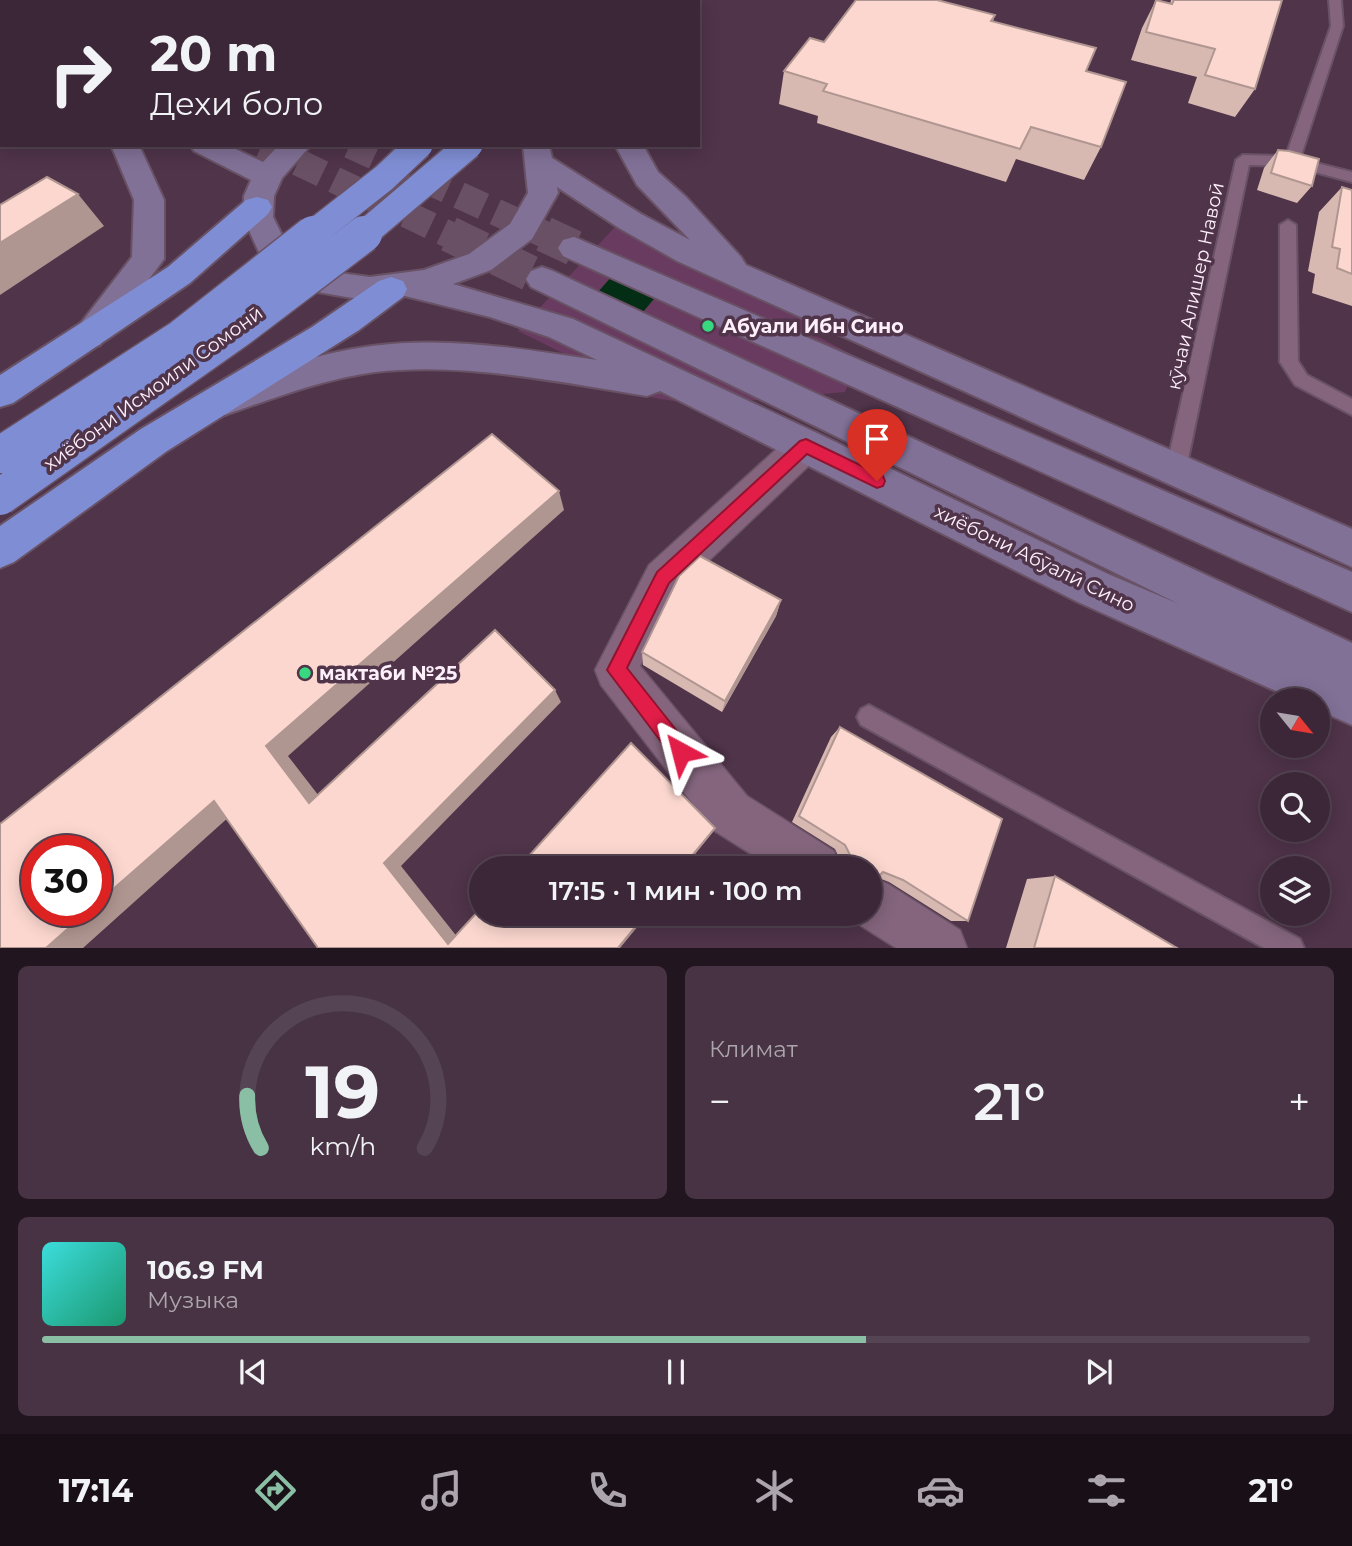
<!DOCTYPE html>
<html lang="ru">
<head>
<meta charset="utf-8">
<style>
	:root { --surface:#3c2738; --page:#473343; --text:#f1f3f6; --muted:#aca5ae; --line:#554453; --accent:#8abfa5 }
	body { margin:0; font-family:Montserrat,sans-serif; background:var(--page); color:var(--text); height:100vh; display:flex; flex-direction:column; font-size:26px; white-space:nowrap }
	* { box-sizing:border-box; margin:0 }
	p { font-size:23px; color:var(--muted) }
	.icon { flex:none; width:38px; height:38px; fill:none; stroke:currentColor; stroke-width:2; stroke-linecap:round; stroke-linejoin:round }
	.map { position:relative; height:948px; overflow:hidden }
	.panel { display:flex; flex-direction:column; gap:18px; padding:18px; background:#21151f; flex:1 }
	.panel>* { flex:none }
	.banner { position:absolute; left:0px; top:0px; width:700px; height:147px; box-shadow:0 4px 18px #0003,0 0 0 2px var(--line); background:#3c2738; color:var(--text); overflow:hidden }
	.needle { width:46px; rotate:120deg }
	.fabs { position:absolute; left:1260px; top:688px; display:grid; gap:14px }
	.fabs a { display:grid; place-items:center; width:70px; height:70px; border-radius:50%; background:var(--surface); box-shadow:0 4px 18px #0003,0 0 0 2px var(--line); font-size:35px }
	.speed { position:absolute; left:21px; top:835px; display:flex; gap:14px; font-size:35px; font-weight:700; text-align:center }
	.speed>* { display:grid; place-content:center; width:91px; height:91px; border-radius:50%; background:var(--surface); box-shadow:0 4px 18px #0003,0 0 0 2px var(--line); line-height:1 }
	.speed .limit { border:10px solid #d22; background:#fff; color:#111 }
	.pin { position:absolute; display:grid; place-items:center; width:60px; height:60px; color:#fff; margin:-72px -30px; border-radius:50% 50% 50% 0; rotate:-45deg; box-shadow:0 0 7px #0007 }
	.pin .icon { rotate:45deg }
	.me { position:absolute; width:77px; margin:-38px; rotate:322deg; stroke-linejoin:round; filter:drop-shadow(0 0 5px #0008) }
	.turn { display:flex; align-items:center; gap:24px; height:147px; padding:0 35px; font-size:32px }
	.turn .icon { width:91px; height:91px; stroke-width:2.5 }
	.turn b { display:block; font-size:49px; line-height:60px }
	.big { font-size:52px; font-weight:600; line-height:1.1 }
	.panel .widget { flex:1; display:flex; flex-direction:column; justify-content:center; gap:10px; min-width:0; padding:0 24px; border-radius:10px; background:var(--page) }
	.panel .dial { align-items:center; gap:0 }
	.dial svg { height:182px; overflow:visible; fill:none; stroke:var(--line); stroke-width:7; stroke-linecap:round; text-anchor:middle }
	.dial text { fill:var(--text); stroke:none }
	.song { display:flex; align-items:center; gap:21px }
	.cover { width:84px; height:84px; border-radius:10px; background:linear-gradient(135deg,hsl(180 70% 55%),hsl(160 70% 35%)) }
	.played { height:7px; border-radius:4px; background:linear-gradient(90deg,var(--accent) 65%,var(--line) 65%) }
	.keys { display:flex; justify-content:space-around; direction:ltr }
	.heat { display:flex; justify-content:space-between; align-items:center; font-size:38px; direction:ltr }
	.panel .tiles { flex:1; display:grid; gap:18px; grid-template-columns:1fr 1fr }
	.widget:last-child { grid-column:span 2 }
	.trip { position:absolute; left:469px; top:856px; width:413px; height:70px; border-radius:35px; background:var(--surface); box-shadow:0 4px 18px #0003,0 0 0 2px var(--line); font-weight:600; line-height:70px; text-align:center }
	.menu { display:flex; height:112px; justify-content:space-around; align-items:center; background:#181016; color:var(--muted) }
	.menu .icon { width:49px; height:49px }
	.menu .selected { color:var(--accent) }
	.menu b { font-size:32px; color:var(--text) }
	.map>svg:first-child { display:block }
</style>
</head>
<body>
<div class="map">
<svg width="1352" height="948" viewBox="0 0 1352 948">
	<rect width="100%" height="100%" fill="#50344a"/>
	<path fill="#693b60" d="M627 214 803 294 809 332 855 356 853 372 845 392 700 405 654 398 518 331Z"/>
	<path fill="#042d16" d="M619 268 664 287 643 312 598 292Z"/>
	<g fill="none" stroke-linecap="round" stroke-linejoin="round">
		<path stroke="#6a5065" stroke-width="27" stroke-dasharray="27 13" stroke-linecap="butt" d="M262 145 452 236
			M350 145 548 236"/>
		<path stroke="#6a5065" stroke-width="36" stroke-dasharray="36 18" stroke-linecap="butt" d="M449 234 542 279
			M544 234 574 248"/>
		<defs>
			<path id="lane" d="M1329 0H1341L1343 26 1300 159 1352 172V182L1292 166 1249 165 1186 469 1183 475 1176 477 1169 475 1166 469 1236 160 1243 155 1286 156 1331 26Z
				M0 97H2L0 106Z
				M1288 220 1296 225 1298 361 1307 375 1352 399V415L1295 385 1280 362V225Z
				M869 705 1300 939 1304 948H1264L861 725 857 717 861 709Z"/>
			<path id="street" d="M806 430 819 434 824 445 819 456 677 591 640 666 747 796 834 851 841 868H773L713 830 601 685 595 670 649 565 793 434Z
				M870 877 888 884 960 930 967 948H896L852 920 850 914H870Z"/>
			<path id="secondary" d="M13 0H39L41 2H14Z
				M85 0H111L113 2H86Z
				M519 0H543L517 2Z
				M661 0H685L660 2Z
				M0 13H2V28H0Z
				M111 145H139L164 200V259L100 345 88 349 76 345 71 336 132 257 134 200Z
				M190 145H227L263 162 279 145H311L282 178 274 196 273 217 290 251 325 271 370 277 424 270 469 254 510 224 528 193 523 145H549L552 158 641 214 690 240 637 185 615 145H643L658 172 686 197 741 257 746 265 1352 529V567L677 261 619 228 557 187 558 193 532 239 491 270 453 284 573 319 819 434 1108 574 1179 604 531 287 526 279 531 271 542 267 553 271 1352 643V725L1318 710V700H1296L1078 602 660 391 647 396C558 382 465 362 375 372 323 379 274 398 225 415L212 410 207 400 212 390C265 372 317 353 372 346 446 336 523 349 597 360L549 337 490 317 405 296 370 301 306 290 266 267 262 259 243 217 244 196 251 180 194 151Z
				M574 237 1352 572V612L563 256 558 248 563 240Z"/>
			<path id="highway" d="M562 0H586L560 2Z
				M608 0H632L607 2Z
				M257 197 268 200 272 207 268 214 190 283 13 403 0 407V375L168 267 246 200Z
				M391 277 403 281 407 289 403 297 359 330 167 451 14 562 0 568V526L141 429 312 327 379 281Z"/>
		</defs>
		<use href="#lane" stroke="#695265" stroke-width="4"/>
		<use href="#street" stroke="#695265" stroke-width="3"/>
		<use href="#secondary" stroke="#695265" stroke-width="4"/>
		<use href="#highway" stroke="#695265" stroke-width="4"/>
		<use href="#lane" fill="#84657d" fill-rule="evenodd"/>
		<use href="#street" fill="#84657d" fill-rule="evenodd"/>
		<use href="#secondary" fill="#827197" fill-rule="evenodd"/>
		<use href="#highway" fill="#7f8ed4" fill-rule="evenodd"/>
		<defs>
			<path id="highway-bridge-far1" d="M310 236 384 178 419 145
				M362 236 469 145"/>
			<path id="highway-bridge" d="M0 455 182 337 313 234
				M0 497 240 328 364 234"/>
		</defs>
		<use href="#highway-bridge-far1" stroke="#695265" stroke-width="30" stroke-linecap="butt"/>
		<use href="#highway-bridge" stroke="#695265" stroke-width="39" stroke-linecap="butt"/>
		<use href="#highway-bridge-far1" stroke="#7f8ed4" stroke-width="27"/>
		<use href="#highway-bridge" stroke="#7f8ed4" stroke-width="36"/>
	</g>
	<path fill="#d8b9b2" d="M1156 0 1170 4 1171 0H1282L1255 89 1235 117 1188 103 1197 77 1131 60 1142 28Z
		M995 15 993 21 1086 71 1101 147 1084 180 1016 159 1006 182 817 123 818 116 779 104 784 71 824 42Z
		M1278 150 1312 186 1297 203 1257 190 1264 168Z
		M1342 187 1352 190V306L1312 293 1315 274 1308 271 1319 212Z
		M781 600 776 616 722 712 643 665 642 652Z
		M840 727 968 921H951L889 882 876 877 870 878V868H851L841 862 835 849 792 822 831 737Z
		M1055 876 1177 948H1006L1027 879Z"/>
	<path fill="#b09691" d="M78 194 104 226 0 295V243Z
		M559 491 564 510 288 756 329 809 309 803 266 746Z
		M781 600 776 616 722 712 725 701Z
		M555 690 561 702 401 866 462 943 448 944 384 863Z
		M214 801 240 807 83 948H46L89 910H96V904Z
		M715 828 712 833 684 868H682Z
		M646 914H648L620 948H618Z"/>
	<path fill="#fbd7cf" stroke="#b09691" stroke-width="2" d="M856 0H937L995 15 991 21 1096 48 1086 71 1126 82 1101 147 1031 127 1020 149 823 91 827 84 784 71 810 38 824 42Z
		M1156 0 1172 4 1174 0H1282L1255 89 1205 75 1215 49 1146 32Z
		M1278 150 1289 151 1319 159 1312 186 1271 173Z
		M47 177 78 194 0 243V205Z
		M1342 187 1352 190V274L1337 268 1340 249 1332 247Z
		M492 434 559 491 266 746 309 803 495 630 555 690 384 863 448 944 481 908V914H646L618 948H318L214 801 96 904V850H37V910H89L46 948H0V824Z
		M700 556 781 600 725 701 642 652 679 576Z
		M840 727 1002 819 968 921 903 880 883 872 879 876 870 870V868H867L852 859 845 845 799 816Z
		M631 743 715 828 682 868H518Z
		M1055 876 1177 948H1034Z"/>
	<path fill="#e11d48" stroke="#92132f" stroke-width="2" d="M806 439 883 476 885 481 883 486 877 488 807 454 669 583 627 668 688 745 691 752 688 759 681 761 674 759 607 670 657 572 800 441Z"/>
	<g fill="#37d880" stroke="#50344a" stroke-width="2.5">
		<circle cx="708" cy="326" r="7"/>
		<circle cx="305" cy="673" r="7"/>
	</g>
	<g text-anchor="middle" stroke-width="7" stroke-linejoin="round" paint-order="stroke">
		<g font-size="19" fill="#fef0fb" stroke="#50344a">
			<text transform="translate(1195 286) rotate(-78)" y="7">кӯчаи Алишер Навоӣ</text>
			<text transform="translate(153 388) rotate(-36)" y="7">хиёбони Исмоили Сомонӣ</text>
			<text transform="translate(1035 558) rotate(26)" y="7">хиёбони Абӯалӣ Сино</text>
		</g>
		<g font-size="19" font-weight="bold" fill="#fef0fb" stroke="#50344a" text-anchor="start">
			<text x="722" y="333">Абуали Ибн Сино</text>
			<text x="319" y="680">мактаби №25</text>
		</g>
	</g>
</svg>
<div class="fabs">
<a><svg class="needle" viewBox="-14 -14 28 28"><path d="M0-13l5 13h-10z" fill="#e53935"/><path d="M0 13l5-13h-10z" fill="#aca5ae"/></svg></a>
<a><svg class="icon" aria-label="search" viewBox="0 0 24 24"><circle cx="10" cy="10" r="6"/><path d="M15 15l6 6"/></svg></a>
<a><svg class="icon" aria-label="layers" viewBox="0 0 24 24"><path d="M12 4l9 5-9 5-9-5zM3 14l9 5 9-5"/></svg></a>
</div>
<div class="speed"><div class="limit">30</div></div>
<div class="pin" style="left:877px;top:481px;background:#d93025"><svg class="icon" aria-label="arrive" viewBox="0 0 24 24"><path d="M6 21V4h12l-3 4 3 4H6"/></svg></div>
<svg class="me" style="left:681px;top:752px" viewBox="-20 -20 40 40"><path d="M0-17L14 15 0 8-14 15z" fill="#e11d48" stroke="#fff" stroke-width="4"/></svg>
<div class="trip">17:15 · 1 мин · 100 m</div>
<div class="banner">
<div class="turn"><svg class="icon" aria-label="right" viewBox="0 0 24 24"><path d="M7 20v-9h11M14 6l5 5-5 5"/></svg><div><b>20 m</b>Дехи боло</div></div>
</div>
</div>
<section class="panel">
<div class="tiles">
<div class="widget dial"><svg viewBox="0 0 100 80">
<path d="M14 69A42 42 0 1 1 86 69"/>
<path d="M14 69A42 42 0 0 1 8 46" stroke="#8abfa5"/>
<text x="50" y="56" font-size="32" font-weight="700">19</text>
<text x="50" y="72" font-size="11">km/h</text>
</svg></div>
<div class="widget"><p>Климат</p>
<div class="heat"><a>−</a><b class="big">21°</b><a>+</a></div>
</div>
<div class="widget">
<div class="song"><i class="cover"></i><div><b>106.9 FM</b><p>Музыка</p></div></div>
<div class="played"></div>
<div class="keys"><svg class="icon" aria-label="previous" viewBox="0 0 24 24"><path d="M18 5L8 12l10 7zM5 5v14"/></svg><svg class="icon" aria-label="pause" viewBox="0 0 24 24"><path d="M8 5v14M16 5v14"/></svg><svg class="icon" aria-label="next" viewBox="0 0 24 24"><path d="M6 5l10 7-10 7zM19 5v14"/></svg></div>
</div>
</div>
</section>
<nav class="menu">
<b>17:14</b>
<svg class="icon selected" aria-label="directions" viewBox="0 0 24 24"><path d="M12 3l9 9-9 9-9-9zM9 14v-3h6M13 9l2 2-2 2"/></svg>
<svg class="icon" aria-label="music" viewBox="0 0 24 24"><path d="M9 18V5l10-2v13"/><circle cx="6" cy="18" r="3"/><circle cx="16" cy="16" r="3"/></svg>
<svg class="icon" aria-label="phone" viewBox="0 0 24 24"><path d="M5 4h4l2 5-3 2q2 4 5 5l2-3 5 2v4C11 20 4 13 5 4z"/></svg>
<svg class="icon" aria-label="climate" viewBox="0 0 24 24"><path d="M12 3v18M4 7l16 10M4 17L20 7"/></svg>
<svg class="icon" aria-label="car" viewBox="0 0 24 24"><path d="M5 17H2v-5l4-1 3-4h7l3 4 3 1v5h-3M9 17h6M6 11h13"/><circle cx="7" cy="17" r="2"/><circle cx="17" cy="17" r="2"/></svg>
<svg class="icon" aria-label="filters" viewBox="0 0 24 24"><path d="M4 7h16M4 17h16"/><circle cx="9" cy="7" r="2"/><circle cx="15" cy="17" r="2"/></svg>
<b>21°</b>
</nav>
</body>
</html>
